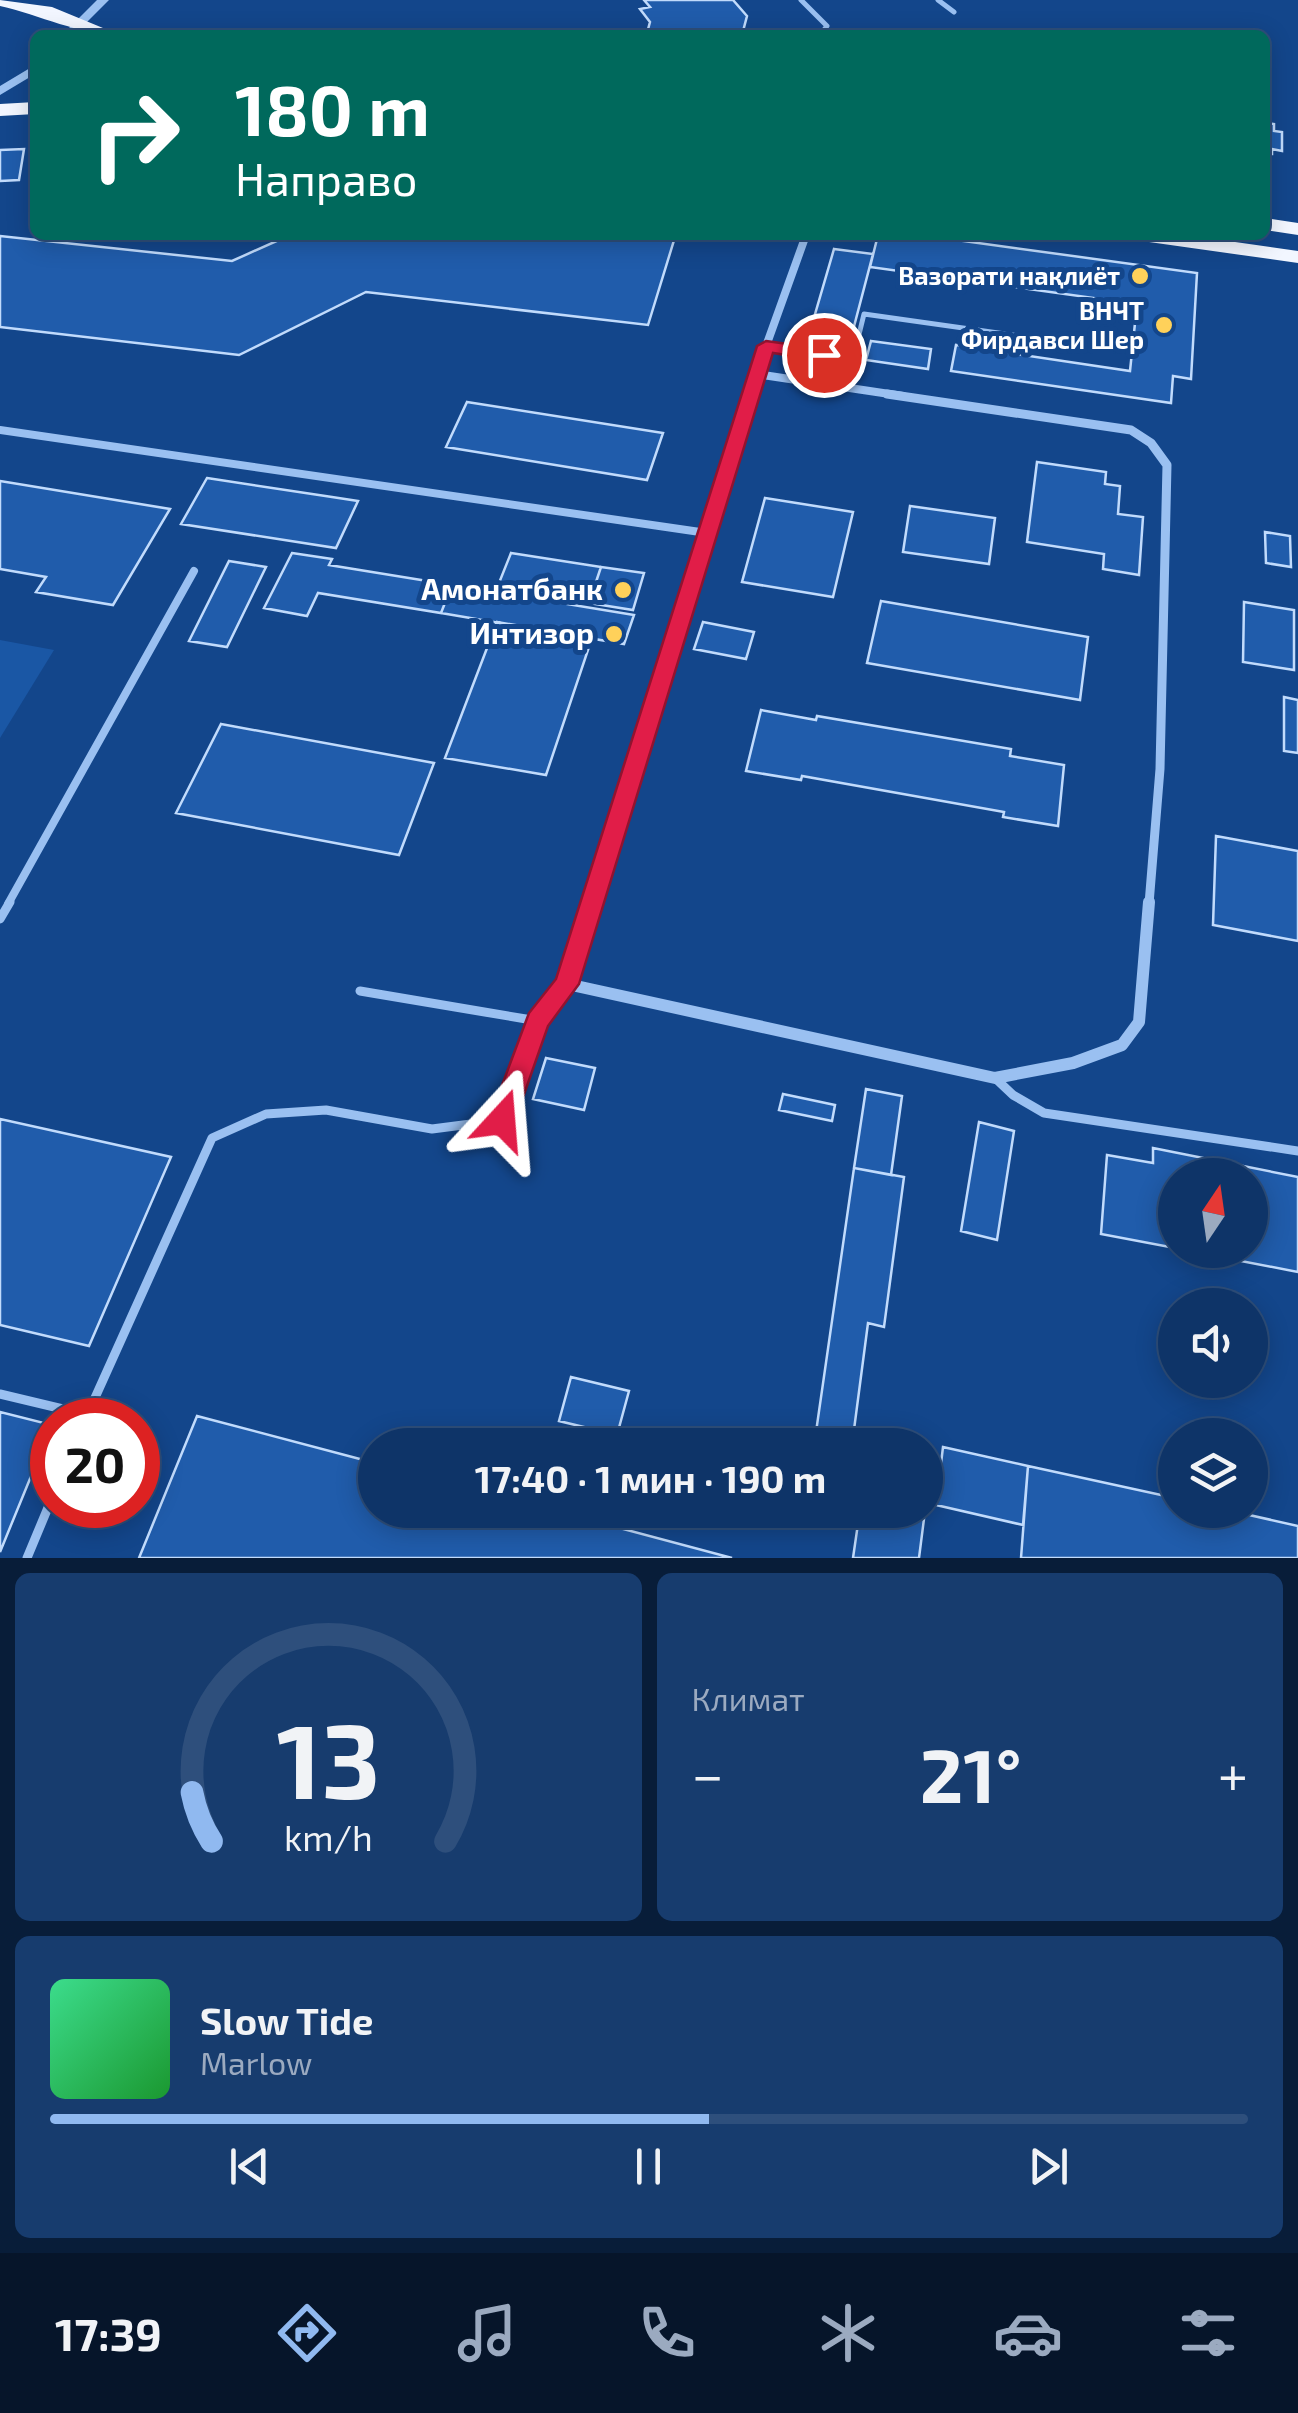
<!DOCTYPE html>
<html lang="ru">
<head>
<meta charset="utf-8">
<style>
	:root { --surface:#0e3468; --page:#173c6e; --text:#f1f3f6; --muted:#9baac0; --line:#2e4f7c; --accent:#90b9f0 }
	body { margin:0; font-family:"Exo 2",sans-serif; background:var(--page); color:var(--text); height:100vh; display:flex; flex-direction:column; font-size:38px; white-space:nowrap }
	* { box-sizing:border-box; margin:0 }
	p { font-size:32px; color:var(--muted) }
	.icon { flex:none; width:55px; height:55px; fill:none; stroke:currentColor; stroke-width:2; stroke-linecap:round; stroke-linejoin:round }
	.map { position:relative; height:1558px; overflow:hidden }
	.side { display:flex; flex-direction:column; gap:15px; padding:15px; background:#081d39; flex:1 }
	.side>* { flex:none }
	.banner { position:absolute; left:30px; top:30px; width:1240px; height:210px; border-radius:15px; box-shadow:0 5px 25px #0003,0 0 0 2px var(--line); background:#00695c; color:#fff; overflow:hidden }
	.needle { width:65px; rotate:13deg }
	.buttons { position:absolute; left:1158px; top:1158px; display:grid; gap:20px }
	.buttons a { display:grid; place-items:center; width:110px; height:110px; border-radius:50%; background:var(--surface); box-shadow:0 5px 25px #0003,0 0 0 2px var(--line); font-size:50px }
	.speed { position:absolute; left:30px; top:1398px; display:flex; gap:20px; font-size:50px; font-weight:700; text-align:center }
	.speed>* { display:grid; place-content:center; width:130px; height:130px; border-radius:50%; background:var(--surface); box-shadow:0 5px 25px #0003,0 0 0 2px var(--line); line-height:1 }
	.speed .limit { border:15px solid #d22; background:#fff; color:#111 }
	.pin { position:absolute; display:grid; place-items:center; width:85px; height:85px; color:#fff; margin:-42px; border:5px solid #fff; border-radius:50%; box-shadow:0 2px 10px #0007 }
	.me { position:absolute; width:110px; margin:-55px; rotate:19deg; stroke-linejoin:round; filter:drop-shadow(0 0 8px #0008) }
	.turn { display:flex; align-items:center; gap:35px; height:210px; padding:0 40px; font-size:45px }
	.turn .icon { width:130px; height:130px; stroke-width:2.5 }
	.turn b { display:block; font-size:70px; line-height:85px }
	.big { font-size:75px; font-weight:700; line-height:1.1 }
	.side .widget { flex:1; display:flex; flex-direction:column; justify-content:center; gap:15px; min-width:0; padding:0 35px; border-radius:15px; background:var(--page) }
	.side .dial { align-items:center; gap:0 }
	.dial svg { height:260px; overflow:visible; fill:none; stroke:var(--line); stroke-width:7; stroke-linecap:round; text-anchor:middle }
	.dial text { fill:var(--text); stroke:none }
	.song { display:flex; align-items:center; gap:30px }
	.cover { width:120px; height:120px; border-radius:15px; background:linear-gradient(135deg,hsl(150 70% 55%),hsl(130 70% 35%)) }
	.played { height:10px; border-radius:5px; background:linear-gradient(90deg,var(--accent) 55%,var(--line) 55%) }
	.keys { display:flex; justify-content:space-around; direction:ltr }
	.heat { display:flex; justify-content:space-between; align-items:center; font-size:55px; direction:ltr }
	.side .tiles { flex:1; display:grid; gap:15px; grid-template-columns:1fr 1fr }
	.widget:last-child { grid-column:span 2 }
	.trip { position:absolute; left:358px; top:1428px; width:585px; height:100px; border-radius:50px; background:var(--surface); box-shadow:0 5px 25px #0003,0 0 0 2px var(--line); font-weight:700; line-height:100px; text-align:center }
	.tabs { display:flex; height:160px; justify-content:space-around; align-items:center; background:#06152a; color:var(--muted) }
	.tabs .icon { width:70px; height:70px }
	.tabs .selected { color:var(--accent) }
	.tabs b { font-size:45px; color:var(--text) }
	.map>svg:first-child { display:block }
</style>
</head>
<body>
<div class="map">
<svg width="1298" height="1558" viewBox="0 0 1298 1558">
	<rect width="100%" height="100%" fill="#13468b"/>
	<path fill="#1a57a5" d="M0 640 54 650 0 738Z"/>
	<path fill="#205cab" stroke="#c1dbfc" stroke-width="2.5" d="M644 0H733L747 16 742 35H656L647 33 650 22 640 9 650 7Z
		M1265 123 1274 124V131L1282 132V151L1272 149V154H1265V158Z
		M24 149 19 180 0 181V150Z
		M290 235H657L675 237 648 325 366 292 239 355 0 327V236L232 261Z
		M878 235H920L1197 273 1191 379 1173 376 1171 403 951 371 956 345 1130 371 1137 304 870 267Z
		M834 249 873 254 852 334 811 328Z
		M871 341 931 349 928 369 866 360Z
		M467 402 663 433 647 480 446 447Z
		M1037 462 1106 472 1105 484 1120 486 1118 514 1143 517 1139 575 1103 569 1104 554 1027 542Z
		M207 478 332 497 358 501 336 548 181 524Z
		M0 481 170 509 113 605 36 592 46 577 0 569Z
		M765 498 853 512 833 597 742 582Z
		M910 506 995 518 989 564 903 552Z
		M1265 532 1290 536 1291 567 1266 563Z
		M292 553 332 559 329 565 452 585 441 613 318 593 307 616 264 608Z
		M511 553 601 567 589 603 497 588Z
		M229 561 266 567 227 647 189 641Z
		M601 567 644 573 633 610 589 603Z
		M452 585 634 615 624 644 441 613Z
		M881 601 1088 637 1080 700 867 663Z
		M1244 602 1294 610V670L1243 662Z
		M497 622 592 638 546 775 445 758Z
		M703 622 754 632 746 659 694 649Z
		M1284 697 1298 700V753L1284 751Z
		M761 710 816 720 817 716 1011 749 1010 756 1064 765 1058 826 1003 817 1004 812 802 776 801 780 746 771Z
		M221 724 434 763 399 855 176 813Z
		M1216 836 1298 851V941L1213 925Z
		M546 1058 595 1068 584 1110 533 1099Z
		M866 1089 902 1096 891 1175 854 1168Z
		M783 1094 835 1105 832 1121 779 1110Z
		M0 1119 171 1157 89 1346 0 1325Z
		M979 1122 1014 1131 997 1240 961 1231Z
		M1153 1148 1298 1177V1272L1184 1250H1250V1175H1175V1248L1101 1234 1107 1155 1153 1163Z
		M854 1168 904 1177 884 1327 868 1323 852 1445H839L815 1439Z
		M571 1377 629 1391 617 1435 559 1421Z
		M0 1412 52 1425 0 1552Z
		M197 1416 375 1463V1510H552L732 1558H139Z
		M943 1447 1028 1466 1023 1525 936 1505Z
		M925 1455 932 1456 919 1558H853L860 1510H925Z
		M1028 1466 1175 1498V1510H1227L1298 1526V1558H1021Z"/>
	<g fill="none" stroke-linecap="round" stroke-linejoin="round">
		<path stroke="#9ac0f1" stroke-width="5" d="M801 0 827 26 820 35
			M938 0 954 12
			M766 346 853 359 864 314 1104 348"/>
		<path stroke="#9ac0f1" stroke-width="8" d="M0 430 707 533
			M8 904 194 571"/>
		<path stroke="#9ac0f1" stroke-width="9" d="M0 919 10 902
			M360 991 538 1021
			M995 1078 1013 1095 1044 1113 1298 1151
			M0 1394 88 1415
			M85 1420 212 1138 266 1114 326 1110 432 1129 502 1120 538 1021 567 984
			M27 1558 52 1498"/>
		<path stroke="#9ac0f1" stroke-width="8" d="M756 374 903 396
			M756 374 806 235
			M749 396 756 374"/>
		<path stroke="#9ac0f1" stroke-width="9" d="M887 394 1131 430 1151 443 1167 465 1160 769 1149 904
			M592 904 750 394"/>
		<path stroke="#9ac0f1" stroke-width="12" d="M592 902 567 984 995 1078 1073 1063 1122 1045 1139 1022 1149 902"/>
		<path fill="#9ac0f1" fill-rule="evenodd" d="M97 0H109L74 35H62Z
			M35 65V74L0 95V86Z"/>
		<path fill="#f2f6ff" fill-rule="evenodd" d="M0 0 52 7 120 35C79 35 40 15 0 6Z
			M35 102V114L0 116V104Z
			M1265 218 1298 223V235L1265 230Z
			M1132 235H1186L1298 251V263L1142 241Z"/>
	</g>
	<path fill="#e11d48" stroke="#92132f" stroke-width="2.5" d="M766 341 824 349 833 355 824 361 773 353 579 984 548 1026 515 1120 512 1129 502 1132 493 1129 489 1120 529 1013 556 979 757 346Z"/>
	<g fill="#ffd15a" stroke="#13468b" stroke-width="4">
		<circle cx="1140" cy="276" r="10"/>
		<circle cx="1164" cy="325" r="10"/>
		<circle cx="623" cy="590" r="10"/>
		<circle cx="614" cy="634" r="10"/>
	</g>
	<g text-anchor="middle" stroke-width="10" stroke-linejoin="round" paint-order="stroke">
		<g font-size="25" font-weight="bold" fill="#fff" stroke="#13468b" text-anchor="end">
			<text x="1120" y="285">Вазорати нақлиёт</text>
			<text x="1144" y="320">ВНЧТ<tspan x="1144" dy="29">Фирдавси Шер</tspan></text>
		</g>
		<g font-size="30" font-weight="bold" fill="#fff" stroke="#13468b" text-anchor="end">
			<text x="603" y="600">Амонатбанк</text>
			<text x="594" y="644">Интизор</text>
		</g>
	</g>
</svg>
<div class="buttons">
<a><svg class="needle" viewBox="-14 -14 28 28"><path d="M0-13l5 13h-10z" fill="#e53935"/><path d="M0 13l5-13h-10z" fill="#9baac0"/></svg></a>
<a><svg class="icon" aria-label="sound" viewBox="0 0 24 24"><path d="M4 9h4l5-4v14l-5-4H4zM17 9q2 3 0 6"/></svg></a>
<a><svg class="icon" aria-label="layers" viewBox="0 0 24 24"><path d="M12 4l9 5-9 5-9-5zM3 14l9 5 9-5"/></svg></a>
</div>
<div class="speed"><div class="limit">20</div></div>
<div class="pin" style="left:824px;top:355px;background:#d93025"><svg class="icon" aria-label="arrive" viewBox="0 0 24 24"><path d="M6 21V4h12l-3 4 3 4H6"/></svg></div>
<svg class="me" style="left:502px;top:1120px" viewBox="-20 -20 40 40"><path d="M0-17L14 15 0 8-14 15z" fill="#e11d48" stroke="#fff" stroke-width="4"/></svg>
<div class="trip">17:40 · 1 мин · 190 m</div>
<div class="banner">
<div class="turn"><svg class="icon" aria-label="right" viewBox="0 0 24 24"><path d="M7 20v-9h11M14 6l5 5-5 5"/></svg><div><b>180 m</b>Направо</div></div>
</div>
</div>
<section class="side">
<div class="tiles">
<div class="widget dial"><svg viewBox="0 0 100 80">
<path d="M14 69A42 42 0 1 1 86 69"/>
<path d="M14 69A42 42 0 0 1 8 54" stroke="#90b9f0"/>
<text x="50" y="56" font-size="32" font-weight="700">13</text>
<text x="50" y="72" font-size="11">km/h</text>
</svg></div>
<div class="widget"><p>Климат</p>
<div class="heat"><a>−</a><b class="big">21°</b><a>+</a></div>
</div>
<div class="widget">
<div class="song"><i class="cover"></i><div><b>Slow Tide</b><p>Marlow</p></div></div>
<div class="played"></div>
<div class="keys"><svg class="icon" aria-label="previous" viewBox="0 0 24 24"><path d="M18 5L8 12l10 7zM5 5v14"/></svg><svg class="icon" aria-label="pause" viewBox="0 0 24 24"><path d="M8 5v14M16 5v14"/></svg><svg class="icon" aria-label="next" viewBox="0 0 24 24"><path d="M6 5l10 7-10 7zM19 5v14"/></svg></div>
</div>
</div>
</section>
<nav class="tabs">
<b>17:39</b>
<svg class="icon selected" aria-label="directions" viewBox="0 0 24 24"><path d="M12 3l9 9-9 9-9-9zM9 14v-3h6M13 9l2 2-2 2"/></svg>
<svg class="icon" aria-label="music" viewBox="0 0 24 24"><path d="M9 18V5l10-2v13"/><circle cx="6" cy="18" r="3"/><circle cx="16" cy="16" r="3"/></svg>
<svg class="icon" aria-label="phone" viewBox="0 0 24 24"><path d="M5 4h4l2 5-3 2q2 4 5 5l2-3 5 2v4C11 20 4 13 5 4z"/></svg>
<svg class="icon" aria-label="climate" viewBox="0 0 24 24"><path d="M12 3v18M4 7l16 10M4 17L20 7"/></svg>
<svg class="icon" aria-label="car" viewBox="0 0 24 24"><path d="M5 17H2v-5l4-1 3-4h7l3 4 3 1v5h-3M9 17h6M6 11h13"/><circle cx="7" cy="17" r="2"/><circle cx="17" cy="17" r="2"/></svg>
<svg class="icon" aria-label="filters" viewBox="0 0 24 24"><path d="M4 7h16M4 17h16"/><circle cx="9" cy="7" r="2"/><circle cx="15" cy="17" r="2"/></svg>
</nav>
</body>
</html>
